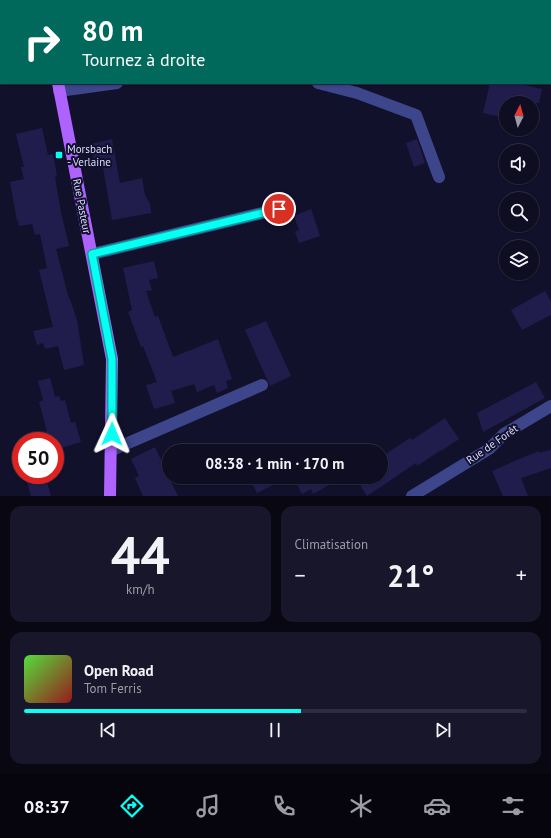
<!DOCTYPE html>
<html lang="fr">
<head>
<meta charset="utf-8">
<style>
	:root { --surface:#0e0d21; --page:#17162a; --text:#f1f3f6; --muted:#9b9ca5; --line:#2e2d3f; --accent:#08fff3 }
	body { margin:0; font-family:"PT Sans",sans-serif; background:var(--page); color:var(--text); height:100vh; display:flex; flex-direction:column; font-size:15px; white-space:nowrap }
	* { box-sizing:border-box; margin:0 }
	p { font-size:13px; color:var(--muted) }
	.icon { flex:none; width:22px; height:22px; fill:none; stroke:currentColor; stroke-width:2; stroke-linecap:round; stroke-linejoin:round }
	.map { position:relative; height:496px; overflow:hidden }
	.details { display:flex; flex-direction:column; gap:10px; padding:10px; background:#080712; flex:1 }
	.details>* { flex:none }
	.hud { position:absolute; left:0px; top:0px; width:551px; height:84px; box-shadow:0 1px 3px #0004,0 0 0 1px var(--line); background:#00695c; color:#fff; overflow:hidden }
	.needle { width:26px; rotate:6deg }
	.buttons { position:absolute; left:499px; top:96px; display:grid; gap:8px }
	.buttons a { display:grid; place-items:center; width:40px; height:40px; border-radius:50%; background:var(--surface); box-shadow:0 1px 3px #0004,0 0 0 1px var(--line); font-size:20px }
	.speed { position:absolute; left:12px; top:432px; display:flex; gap:8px; font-size:20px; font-weight:700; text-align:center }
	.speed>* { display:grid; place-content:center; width:52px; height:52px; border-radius:50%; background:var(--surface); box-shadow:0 1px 3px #0004,0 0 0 1px var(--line); line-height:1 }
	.speed .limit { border:6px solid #d22; background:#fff; color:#111 }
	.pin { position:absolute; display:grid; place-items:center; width:34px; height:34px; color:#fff; margin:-17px; border:2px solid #fff; border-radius:50%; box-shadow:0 1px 4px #0007 }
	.me { position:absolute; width:44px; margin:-22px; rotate:1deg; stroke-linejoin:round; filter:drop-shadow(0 0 3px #0008) }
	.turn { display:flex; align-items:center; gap:14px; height:84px; padding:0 16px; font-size:18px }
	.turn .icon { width:52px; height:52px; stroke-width:2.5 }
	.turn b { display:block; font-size:28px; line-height:34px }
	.big { font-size:30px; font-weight:700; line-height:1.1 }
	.details .card { flex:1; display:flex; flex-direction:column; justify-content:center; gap:6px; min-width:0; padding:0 14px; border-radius:12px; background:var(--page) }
	.details .dial { align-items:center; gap:0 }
	.dial b { font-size:52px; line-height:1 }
	.song { display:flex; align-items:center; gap:12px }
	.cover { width:48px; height:48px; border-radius:6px; background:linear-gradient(135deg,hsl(110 70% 55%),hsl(0 70% 35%)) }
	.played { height:4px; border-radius:2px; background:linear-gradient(90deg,var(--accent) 55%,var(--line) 55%) }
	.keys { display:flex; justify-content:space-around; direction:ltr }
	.heat { display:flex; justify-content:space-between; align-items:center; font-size:22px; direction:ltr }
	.details .tiles { flex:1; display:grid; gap:10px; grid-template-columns:1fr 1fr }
	.card:last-child { grid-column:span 2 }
	.trip { position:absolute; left:162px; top:444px; width:226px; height:40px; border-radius:20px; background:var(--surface); box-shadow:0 1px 3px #0004,0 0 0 1px var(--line); font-weight:700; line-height:40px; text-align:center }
	.tabs { display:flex; height:64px; justify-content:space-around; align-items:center; background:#06050d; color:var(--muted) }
	.tabs .icon { width:28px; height:28px }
	.tabs .selected { color:var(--accent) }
	.tabs b { font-size:18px; color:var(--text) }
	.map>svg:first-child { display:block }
</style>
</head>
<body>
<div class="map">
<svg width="551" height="496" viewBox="0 0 551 496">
	<rect width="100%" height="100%" fill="#12112c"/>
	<path fill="#201d4d" d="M490 83H516L542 89 539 103H506V118L483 113Z
		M42 128 48 155 53 154 57 176 55 177 61 212 69 246 56 249 69 299H70L77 320 84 365 64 370 58 346 45 349 43 343 37 345 33 331 53 327 39 270 47 268 40 234 35 235 32 224 19 226 18 221H17L10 182 24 179 21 167H24L16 134Z
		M112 139 120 183 142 178 145 195 150 204 151 213 112 220 103 167 96 168 90 144Z
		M417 139 425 163 414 167 406 143Z
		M311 209 320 236 299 243 295 232 299 230 294 216Z
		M154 261 158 278 149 280 152 290 146 291 155 317 158 316 173 357 218 339 232 379 226 381 228 388 217 393 214 385 197 392 194 384 171 391 175 403 154 409 146 385 157 382 143 346 141 347 128 312 132 310 123 268Z
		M545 291 551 302V315L522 330 511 310Z
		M266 321 291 376 270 386 245 330Z
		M50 378 55 397 59 396 61 401 65 400 71 423 75 422 81 442 55 450V441H23L22 438 47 431 39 402 43 400 38 381Z
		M536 382 545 398 483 432 477 413Z
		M445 418 459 439 441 451V450L417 466 416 463 367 496 355 477H381V457L410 438 412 440Z
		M155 447 166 471 178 496H143L135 478 139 476 131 459Z
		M551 450V468L521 478 528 496H503L492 471 524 457 539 451V453Z
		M25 475H45L51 496H31Z
		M249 477H289L257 493Z
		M293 477H344L313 494 311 489 302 494Z"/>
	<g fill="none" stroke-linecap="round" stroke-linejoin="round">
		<path stroke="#3d458b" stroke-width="12" d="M262 0V1
			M341 0V1
			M526 0V1
			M550 76 551 78
			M318 83 357 93 416 115 439 177
			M59 91 117 83
			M92 254 279 209
			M112 450 262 385
			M412 496 489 449 504 434 551 406"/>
		<path stroke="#ae63ff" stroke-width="12" d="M39 0 40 1
			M58 83 112 359 110 496"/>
	</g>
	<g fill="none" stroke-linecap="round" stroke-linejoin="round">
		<defs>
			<path id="route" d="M112 434V359L92 254 279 209"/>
		</defs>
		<use href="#route" stroke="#05a69e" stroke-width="10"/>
		<use href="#route" stroke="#08fff3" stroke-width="7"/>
	</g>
	<rect fill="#08fff3" stroke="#12112c" stroke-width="1.5" x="55" y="151" width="8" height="8" rx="2"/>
	<g text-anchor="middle" stroke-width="4" stroke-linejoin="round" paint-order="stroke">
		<g font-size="11" fill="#dcddff" stroke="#12112c" text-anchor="start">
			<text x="67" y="153">Morsbach<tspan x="67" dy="13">- Verlaine</tspan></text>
		</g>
		<g font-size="11" fill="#dcddff" stroke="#12112c">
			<text transform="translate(82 206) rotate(79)" y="4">Rue Pasteur</text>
			<text transform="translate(492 444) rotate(-35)" y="4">Rue de Forêt</text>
		</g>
	</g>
</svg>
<div class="buttons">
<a><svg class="needle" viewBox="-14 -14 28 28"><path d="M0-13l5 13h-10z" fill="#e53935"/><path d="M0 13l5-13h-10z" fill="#9b9ca5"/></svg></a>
<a><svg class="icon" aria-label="sound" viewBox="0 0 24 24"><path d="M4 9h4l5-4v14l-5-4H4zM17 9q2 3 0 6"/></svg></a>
<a><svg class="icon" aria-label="search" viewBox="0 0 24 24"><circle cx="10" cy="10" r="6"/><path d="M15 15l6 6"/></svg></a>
<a><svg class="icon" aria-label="layers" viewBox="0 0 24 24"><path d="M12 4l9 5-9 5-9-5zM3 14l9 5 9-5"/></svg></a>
</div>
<div class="speed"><div class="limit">50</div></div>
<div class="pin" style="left:279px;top:209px;background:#d93025"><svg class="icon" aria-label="arrive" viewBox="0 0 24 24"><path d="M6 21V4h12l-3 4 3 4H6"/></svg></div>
<svg class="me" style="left:112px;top:434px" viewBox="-20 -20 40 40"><path d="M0-17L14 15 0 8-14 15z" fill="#08fff3" stroke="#fff" stroke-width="4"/></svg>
<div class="trip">08:38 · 1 min · 170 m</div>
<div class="hud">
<div class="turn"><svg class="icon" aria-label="right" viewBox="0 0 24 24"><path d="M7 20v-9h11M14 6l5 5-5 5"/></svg><div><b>80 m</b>Tournez à droite</div></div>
</div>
</div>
<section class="details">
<div class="tiles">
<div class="card dial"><b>44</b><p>km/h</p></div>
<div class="card"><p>Climatisation</p>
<div class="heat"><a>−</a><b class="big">21°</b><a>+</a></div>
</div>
<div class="card">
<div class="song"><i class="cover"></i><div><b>Open Road</b><p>Tom Ferris</p></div></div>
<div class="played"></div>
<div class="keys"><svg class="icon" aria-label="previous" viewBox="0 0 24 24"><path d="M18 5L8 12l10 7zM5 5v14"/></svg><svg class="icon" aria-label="pause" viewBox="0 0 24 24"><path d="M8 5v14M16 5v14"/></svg><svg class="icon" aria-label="next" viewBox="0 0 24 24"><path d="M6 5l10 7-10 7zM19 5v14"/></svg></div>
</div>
</div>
</section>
<nav class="tabs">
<b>08:37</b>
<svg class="icon selected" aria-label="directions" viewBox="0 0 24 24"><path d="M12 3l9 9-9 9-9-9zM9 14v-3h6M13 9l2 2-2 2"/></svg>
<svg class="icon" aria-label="music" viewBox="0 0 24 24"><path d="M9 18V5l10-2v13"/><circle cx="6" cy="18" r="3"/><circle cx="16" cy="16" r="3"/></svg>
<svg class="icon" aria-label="phone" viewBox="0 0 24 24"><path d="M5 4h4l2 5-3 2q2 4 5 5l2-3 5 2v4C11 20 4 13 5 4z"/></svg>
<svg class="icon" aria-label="climate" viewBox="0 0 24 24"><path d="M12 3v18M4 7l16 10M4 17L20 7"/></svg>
<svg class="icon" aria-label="car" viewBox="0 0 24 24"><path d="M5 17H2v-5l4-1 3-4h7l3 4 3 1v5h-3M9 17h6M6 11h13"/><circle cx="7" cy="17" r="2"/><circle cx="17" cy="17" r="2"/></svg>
<svg class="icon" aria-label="filters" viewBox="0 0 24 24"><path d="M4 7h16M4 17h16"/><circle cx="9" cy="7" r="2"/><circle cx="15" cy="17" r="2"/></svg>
</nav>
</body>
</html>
